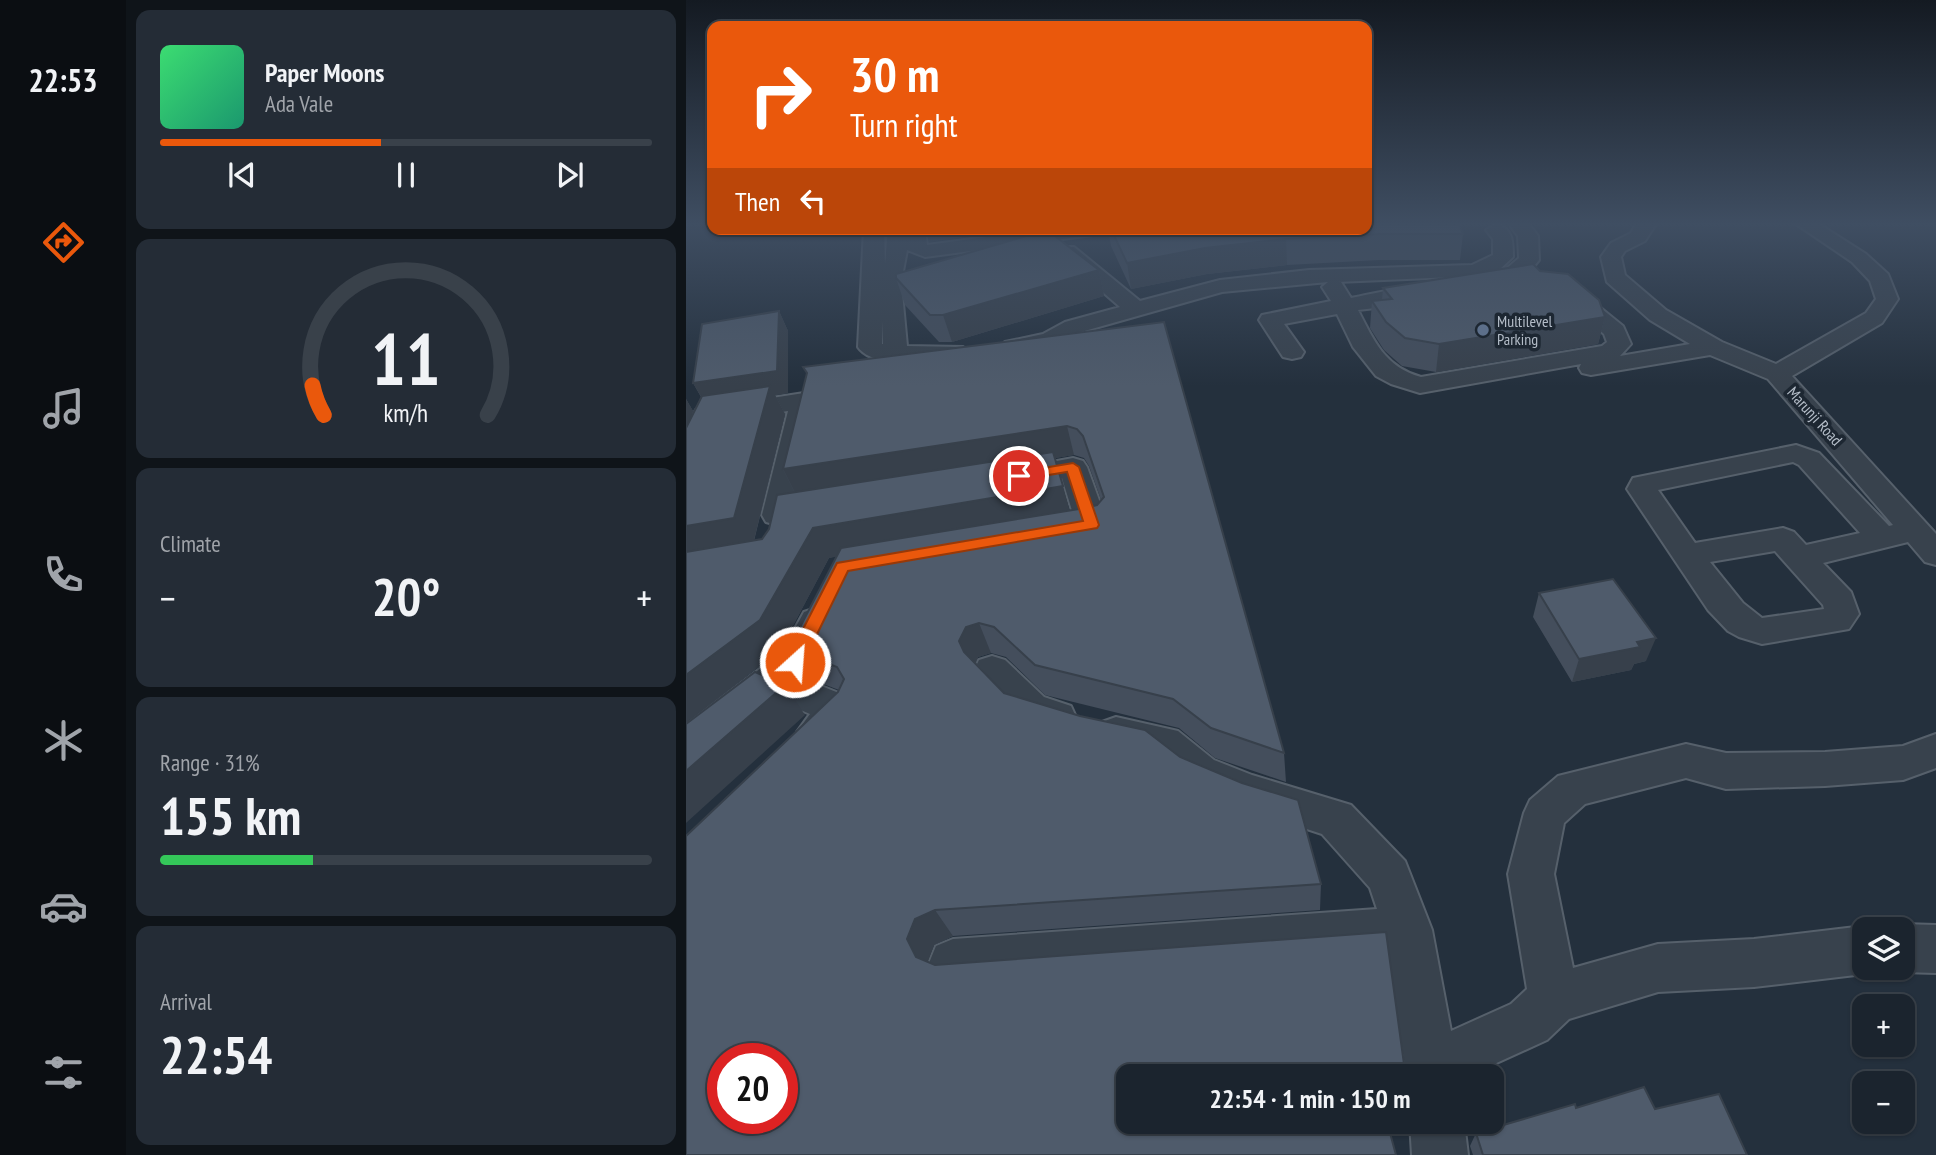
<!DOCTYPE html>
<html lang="en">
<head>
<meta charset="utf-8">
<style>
	:root { --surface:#1b242e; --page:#242c36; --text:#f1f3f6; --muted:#a0a4aa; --line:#39414a; --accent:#ea580c }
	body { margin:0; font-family:"PT Sans Narrow",sans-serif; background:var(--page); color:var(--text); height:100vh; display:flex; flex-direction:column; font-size:26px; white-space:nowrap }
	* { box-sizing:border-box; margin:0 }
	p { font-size:23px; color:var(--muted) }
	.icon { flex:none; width:38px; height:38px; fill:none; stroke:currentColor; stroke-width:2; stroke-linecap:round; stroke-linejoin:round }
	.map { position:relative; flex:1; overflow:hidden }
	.drawer { display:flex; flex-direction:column; gap:10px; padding:10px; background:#0f1419; width:560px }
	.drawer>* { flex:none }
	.guide { position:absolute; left:21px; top:21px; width:665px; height:214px; border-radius:14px; box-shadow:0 2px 5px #0004,0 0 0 2px var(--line); background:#ea580c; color:#fff; overflow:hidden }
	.controls { position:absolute; left:1166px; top:917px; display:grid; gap:14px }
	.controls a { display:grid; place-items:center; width:63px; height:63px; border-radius:14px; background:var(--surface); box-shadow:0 2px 5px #0004,0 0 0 2px var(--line); font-size:35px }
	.speed { position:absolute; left:21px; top:1043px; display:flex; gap:14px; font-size:35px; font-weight:700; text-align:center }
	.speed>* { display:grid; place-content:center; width:91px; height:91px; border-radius:50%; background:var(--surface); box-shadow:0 2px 5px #0004,0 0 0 2px var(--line); line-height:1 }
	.speed .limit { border:10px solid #d22; background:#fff; color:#111 }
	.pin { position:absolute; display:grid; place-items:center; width:60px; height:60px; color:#fff; margin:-30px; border:4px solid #fff; border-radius:50%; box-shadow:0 2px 7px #0007 }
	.me { position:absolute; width:77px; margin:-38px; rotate:26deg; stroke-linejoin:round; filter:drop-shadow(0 0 5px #0008) }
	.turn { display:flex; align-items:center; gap:24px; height:147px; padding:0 28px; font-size:32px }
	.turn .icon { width:91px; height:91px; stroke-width:2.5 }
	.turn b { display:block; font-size:49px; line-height:60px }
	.then { display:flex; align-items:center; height:66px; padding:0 28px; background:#0003; gap:14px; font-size:26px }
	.big { font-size:52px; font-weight:800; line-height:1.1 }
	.drawer .widget { flex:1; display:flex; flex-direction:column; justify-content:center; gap:10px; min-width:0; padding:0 24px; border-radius:14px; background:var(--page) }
	.drawer .dial { align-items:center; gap:0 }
	.dial svg { height:182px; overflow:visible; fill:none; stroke:var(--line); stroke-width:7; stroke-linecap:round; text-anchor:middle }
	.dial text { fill:var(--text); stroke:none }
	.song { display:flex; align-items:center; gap:21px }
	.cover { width:84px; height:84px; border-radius:10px; background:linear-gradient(135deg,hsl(140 70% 55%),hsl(160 70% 35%)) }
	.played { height:7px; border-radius:4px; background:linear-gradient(90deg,var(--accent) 45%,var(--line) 45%) }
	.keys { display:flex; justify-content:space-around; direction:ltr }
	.heat { display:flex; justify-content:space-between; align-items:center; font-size:38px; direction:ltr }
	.charge { height:10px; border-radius:5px; background:linear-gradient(90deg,#34c759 31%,var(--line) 0) }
	.trip { position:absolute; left:430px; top:1064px; width:388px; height:70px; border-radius:14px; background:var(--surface); box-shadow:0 2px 5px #0004,0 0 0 2px var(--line); font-weight:800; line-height:70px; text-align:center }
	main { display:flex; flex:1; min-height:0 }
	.tab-bar { display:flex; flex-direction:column; width:126px; justify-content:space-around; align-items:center; background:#0b0e12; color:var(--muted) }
	.tab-bar .icon { width:49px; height:49px }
	.tab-bar .current { color:var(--accent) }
	.tab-bar b { font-size:32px; color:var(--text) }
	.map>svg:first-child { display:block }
</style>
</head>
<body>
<main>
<nav class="tab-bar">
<b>22:53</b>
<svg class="icon current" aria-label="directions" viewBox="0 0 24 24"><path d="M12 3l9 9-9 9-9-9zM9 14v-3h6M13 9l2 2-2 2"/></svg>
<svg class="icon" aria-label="music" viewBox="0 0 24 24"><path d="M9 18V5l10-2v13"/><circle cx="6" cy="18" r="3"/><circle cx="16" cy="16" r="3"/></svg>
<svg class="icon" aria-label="phone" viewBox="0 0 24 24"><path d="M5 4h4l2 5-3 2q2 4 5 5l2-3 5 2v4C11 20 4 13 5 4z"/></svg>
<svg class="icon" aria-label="climate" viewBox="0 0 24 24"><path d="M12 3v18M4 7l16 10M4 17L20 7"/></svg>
<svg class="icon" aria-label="car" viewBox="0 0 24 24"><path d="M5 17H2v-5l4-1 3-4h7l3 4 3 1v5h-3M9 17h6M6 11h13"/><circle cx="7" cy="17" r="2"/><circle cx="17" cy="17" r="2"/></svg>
<svg class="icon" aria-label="filters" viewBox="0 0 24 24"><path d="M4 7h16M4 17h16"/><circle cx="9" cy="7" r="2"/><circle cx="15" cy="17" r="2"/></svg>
</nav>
<section class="drawer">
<div class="widget">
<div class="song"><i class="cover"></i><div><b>Paper Moons</b><p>Ada Vale</p></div></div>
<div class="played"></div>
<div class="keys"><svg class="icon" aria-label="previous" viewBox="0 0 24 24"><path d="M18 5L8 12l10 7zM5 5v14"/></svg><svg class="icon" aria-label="pause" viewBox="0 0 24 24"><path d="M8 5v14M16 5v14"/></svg><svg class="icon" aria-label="next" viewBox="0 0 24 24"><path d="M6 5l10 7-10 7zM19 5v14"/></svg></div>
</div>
<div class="widget dial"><svg viewBox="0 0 100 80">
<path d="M14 69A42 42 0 1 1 86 69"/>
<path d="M14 69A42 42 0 0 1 9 56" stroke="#ea580c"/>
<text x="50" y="56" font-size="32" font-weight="700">11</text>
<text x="50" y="72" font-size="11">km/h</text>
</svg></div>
<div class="widget"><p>Climate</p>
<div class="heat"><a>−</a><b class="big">20°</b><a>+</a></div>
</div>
<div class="widget"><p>Range · 31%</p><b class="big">155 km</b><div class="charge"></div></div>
<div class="widget"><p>Arrival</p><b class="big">22:54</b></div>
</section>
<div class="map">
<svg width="1250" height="1155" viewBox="0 0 1250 1155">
	<rect width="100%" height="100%" fill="#24303d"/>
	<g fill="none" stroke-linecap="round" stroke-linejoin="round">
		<defs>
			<path id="minor" d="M810 224C827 228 827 242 827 257L814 269 799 274 820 269 833 258 832 236 825 227 827 224H843L852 236 853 260C841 277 812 291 791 286L788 281 791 276 651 282H655L665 298C691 293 723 284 749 290L752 295 749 300 741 302 672 310C688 341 699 367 735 377L916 346 921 342 918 334 871 293 874 288H890L937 326 945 344 934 356 1004 344 964 320 921 282 915 257 925 243 945 233 950 224H970L959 241 939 251 935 257 939 275 980 310 1036 342 1090 364 1180 313 1190 299 1184 281 1166 262 1110 224H1133L1180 254 1202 274 1212 299 1196 323 1106 376 1250 534V565L1239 562 1222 542 1137 563 1165 592 1173 614 1163 629 1076 644 1053 637 1042 631 1022 610 941 489 947 478 1110 445 1133 453 1203 526 1207 525 1082 379 1024 355 905 375 896 373 893 368 895 364 734 393 705 384 690 376 667 347 651 314 598 324 618 352 615 357 606 359 597 357 573 320 576 315 645 301 636 287 642 282 536 292 395 332 372 345 328 354 319 352 316 347 319 342 357 334 379 322 434 307 374 255 371 251 374 247H388L454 301 534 280 623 270 786 265 807 255V239L800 230ZM1107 462 1113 465 1174 533 1120 545 1108 532 1097 528 1009 543 972 490ZM1089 551 1137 605 1138 609 1076 618 1057 603 1024 562Z
				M178 229H198L199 264 202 229H239L241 245 360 229H417L407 235 239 257 221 250 215 282 221 346 277 347 280 352 277 357 268 359C243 360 188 370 172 347ZM196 321 197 344H196Z
				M118 393 127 395 131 401 109 502 126 504 130 511 126 518 91 525 80 522 76 515 102 411 30 422 10 467 0 470V429L10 410Z
				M387 458 397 461 401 467 422 525 417 532 378 539 367 536 362 529 367 522 388 517 376 478 327 486 317 483 312 477 317 471Z
				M130 608 142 612 147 621 122 672 115 678 168 699 173 710C162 733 143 752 117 743L111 732 124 714 89 699 14 759 0 764V725L96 652 118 612Z
				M306 656 319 660 358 697 385 706 390 717 385 728C346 741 305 702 288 670L293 660Z
				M430 717 492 731 528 760 566 775 665 805 719 861 746 930 765 1031 825 1004 841 989 822 874 838 813 844 800 872 776 1000 744 1040 753 1139 752 1217 746 1250 734V768L1217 780 1139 786 1040 789 1000 778 899 804 878 823 868 874 887 968 972 944 1068 939 1178 926 1186 929H1178V968H1193L1178 974 1068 987 972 992 883 1019 861 1040 782 1076H723L719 1066 702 955 267 987 250 980 243 963 250 946 267 939 691 909 684 888 636 834 560 809 500 784 467 757 416 744 410 733 416 722Z
				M1216 924 1250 925V973L1216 972 1206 968H1216V929H1203Z
				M724 1122H778L782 1155H726Z"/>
		</defs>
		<use href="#minor" stroke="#56606b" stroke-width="4"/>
		<use href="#minor" fill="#38424d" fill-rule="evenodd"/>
	</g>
	<path fill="#444e5c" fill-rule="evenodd" d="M422 229H681L777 234 774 260H693L601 265 521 274 445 289 425 246Z
		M413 270 418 296 266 342H253L219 305 210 278Z
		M854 271 919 317 912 344 750 372 716 366 698 350 684 328 686 301 696 300 697 288Z
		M93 311 102 331V393L89 395 99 414 68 541 76 539 109 493 97 469 478 322 598 753 600 782 529 758 493 728 359 695 320 657 305 653 292 657 290 663 318 693 635 884 634 910 267 936 248 945 241 962 249 965 718 1064 716 1076H443L0 1155 153 690 119 677 100 647 111 633 151 556 143 558 94 650 0 723V399L7 411 4 418 15 397 7 383ZM388 455 398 458 403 466 415 500 411 505 383 510 369 458Z
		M853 593 960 661 948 664 945 670 886 682 847 617Z
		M890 1108 969 1109 1061 1155H787L784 1146 790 1133Z"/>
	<path fill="#37404b" d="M239 229H338L243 242Z
		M600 239 601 265 521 274 445 289 441 263 519 248Z
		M413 270 418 296 266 342 257 315Z
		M93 311 102 331V393L89 395 99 414 66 548 0 560V526L20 405 7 383Z
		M919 317 912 344 750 372 753 344Z
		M0 399 7 411 0 434Z
		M381 426 388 455 112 499 97 469Z
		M377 486 385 516 143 558 94 650 0 723V675L127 528Z
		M293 623 305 653 292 657 286 671 273 641 280 627Z
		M970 638 960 661 948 664 945 670 886 682 893 659 951 642Z
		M99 685 119 715 0 823V771Z
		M249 910 267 936 248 945 241 964 230 957 221 939 229 919Z"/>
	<path fill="#4f5b6b" stroke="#37404b" stroke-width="2" fill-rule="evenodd" d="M681 224H773L777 234H694L600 239 519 248 441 263 425 229H681Z
		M361 230 413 270 257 315H244L210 278V274Z
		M847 264 854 271 882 274 913 300 919 317 753 344 719 338 700 322 686 301 706 299 697 288Z
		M93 311 91 371 7 383 16 324Z
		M478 322 598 753 525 728 487 699 349 665 308 627 293 623 280 627 273 641 278 652 318 693 394 716 459 730 494 757 556 783 612 800 635 884 249 910 229 919 221 939 230 957 249 965 700 932 718 1064 686 1067 688 1076H443V1122H701L710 1155H0V836L152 692 158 679 151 667 100 647 111 633 155 548 399 508 411 505 418 497 397 436 391 429 381 426 97 469 121 373 117 367ZM37 1059H96V1118H37Z
		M84 386 48 518 0 526V428L16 396Z
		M367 452 377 486 127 528 74 620 0 675V552L76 539 83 529 91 495Z
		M927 579 970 638 951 642 954 647 893 659 853 593Z
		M69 672 99 685 0 771V724Z
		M958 1087 969 1109 1033 1094 1061 1155H797L790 1133 889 1104 890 1108Z"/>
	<linearGradient id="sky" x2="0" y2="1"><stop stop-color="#141a22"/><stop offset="0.58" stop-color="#3f4e62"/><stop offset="1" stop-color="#3f4e62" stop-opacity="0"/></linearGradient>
	<rect width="1250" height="386" fill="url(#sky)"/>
	<path fill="#ea580c" stroke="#983908" stroke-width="2" d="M387 463 393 467 413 525 411 528 162 571 115 667H103L100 662 151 563 397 521 381 472 333 480 326 476 333 472Z"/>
	<circle fill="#5c6f8a" stroke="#1d2732" stroke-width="2.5" cx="797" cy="330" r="7"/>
	<g text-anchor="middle" stroke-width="7" stroke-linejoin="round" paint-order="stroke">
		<g font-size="16" fill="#b4bdc8" stroke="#1d2732" text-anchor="start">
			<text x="811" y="327">Multilevel<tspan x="811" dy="18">Parking</tspan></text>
		</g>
		<g font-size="16" fill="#b4bdc8" stroke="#1d2732">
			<text transform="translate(1129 416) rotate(48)" y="6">Marunji Road</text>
		</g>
	</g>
</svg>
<div class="controls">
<a><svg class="icon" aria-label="layers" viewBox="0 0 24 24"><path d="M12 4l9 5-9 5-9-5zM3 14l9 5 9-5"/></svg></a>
<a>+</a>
<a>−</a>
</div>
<div class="speed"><div class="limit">20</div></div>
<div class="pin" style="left:333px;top:476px;background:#d93025"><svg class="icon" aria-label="arrive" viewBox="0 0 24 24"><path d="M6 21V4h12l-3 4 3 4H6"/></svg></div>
<svg class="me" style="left:109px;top:662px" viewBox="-20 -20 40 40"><circle r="17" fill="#ea580c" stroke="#fff" stroke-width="3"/><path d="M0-11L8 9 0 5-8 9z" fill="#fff"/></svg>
<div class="trip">22:54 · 1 min · 150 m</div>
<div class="guide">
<div class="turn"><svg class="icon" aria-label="right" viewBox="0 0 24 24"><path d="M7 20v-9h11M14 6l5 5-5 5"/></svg><div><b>30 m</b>Turn right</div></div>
<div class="then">Then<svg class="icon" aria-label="left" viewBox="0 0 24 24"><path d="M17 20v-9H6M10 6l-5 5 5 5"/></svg></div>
</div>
</div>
</main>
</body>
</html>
